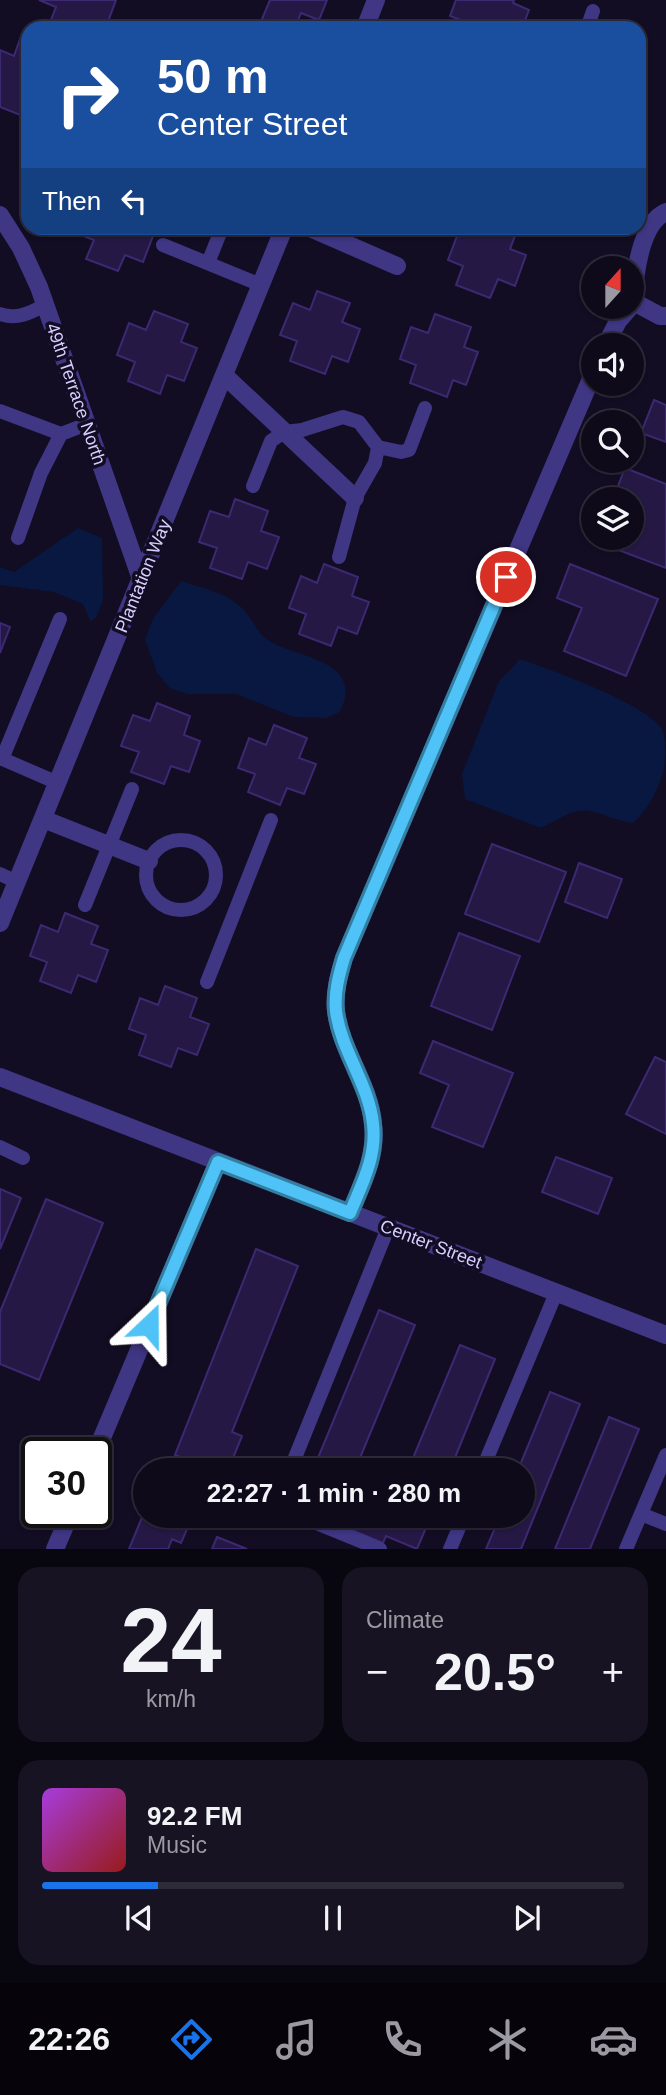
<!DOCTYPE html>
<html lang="en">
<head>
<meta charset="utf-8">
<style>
	:root { --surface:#0e0a1a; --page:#171323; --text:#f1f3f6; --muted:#9b9aa2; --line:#2e2b39; --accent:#1a73e8 }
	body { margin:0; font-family:Helvetica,sans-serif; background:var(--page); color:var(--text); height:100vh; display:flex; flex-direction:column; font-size:26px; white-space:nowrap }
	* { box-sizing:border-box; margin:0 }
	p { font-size:23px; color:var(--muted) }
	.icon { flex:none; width:38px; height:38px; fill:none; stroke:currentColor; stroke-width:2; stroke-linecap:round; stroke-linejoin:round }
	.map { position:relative; height:1549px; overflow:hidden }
	.side { display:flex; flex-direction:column; gap:18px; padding:18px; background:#08060e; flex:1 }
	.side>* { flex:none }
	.top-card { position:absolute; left:21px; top:21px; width:625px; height:214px; border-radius:21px; box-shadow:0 2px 5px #0004,0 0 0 2px var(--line); background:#1a4fa0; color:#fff; overflow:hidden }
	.needle { width:46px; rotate:21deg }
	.fabs { position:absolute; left:581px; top:256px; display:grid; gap:14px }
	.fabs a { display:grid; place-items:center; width:63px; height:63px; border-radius:50%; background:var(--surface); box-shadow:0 2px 5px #0004,0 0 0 2px var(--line); font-size:35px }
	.speed { position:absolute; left:21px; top:1437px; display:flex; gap:14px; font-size:35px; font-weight:700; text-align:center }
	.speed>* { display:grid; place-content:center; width:91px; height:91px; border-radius:50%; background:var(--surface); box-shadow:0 2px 5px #0004,0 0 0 2px var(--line); line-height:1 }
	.speed .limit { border:4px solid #111; border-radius:10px; background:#fff; color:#111 }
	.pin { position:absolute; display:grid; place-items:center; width:60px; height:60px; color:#fff; margin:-30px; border:4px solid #fff; border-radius:50%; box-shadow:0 2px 7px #0007 }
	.me { position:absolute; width:77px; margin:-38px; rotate:23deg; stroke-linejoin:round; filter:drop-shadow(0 0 5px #0008) }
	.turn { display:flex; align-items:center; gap:24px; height:147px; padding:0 21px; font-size:32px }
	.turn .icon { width:91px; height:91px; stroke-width:2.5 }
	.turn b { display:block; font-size:49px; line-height:60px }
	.then { display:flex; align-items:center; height:66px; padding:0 21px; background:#0003; gap:14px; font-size:26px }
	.big { font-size:52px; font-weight:800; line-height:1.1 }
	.side .card { flex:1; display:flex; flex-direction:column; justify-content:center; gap:10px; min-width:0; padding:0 24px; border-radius:21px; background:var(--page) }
	.side .dial { align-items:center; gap:0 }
	.dial b { font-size:91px; line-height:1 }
	.song { display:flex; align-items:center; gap:21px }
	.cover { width:84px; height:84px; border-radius:10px; background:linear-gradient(135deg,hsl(280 70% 55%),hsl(0 70% 35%)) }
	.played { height:7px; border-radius:4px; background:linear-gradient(90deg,var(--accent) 20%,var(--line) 20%) }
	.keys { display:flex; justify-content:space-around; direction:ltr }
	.heat { display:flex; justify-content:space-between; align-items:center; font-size:38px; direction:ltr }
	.side .tiles { flex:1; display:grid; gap:18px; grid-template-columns:1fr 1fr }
	.card:last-child { grid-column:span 2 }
	.trip { position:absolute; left:133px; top:1458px; width:402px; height:70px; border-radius:35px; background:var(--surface); box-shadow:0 2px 5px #0004,0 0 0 2px var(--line); font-weight:800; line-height:70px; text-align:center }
	.menu { display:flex; height:112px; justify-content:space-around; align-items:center; background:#06040a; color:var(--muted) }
	.menu .icon { width:49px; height:49px }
	.menu .on { color:var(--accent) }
	.menu b { font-size:32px; color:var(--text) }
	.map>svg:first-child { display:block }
</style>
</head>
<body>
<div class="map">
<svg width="666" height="1549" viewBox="0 0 666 1549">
	<rect width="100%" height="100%" fill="#120d23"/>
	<path fill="#081841" d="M78 528 102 538 103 600 96 618 90 621 83 604 54 592 0 585V567L14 572Z
		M181 581C202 588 224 592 241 607 250 615 255 628 264 637 289 659 367 656 340 712L326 718 294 717 236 694H187L170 688 157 673 145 639 153 619Z
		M520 659C551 670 649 704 663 731 666 743 666 761 663 773 657 792 647 811 633 823 614 821 604 813 589 811 572 808 555 822 541 828L465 799 462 774 499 681Z"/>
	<path fill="#251845" stroke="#3d2972" stroke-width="2" d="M39 0H116L106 27 87 20 83 28H57L49 25 56 7Z
		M270 0H327L319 20 301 13 295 28H283L262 19Z
		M456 0H514L513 3 529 10 522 28H464L466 22 450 16Z
		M20 39 28 42V104L23 116 0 107V50L14 56Z
		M77 228H156L143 262 125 255 118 271 86 259 94 240 75 233Z
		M460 228 476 234 479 228H518L510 249 526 255 515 286 498 279 490 298 456 285 463 266 448 260Z
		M317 291 350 303 342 322 360 329 348 362 332 356 325 374 290 361 297 341 280 335 293 303 310 310Z
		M154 311 188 324 181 342 197 348 184 381 167 375 160 394 128 381 135 362 117 355 129 323 146 330Z
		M435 314 471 327 464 347 478 352 466 385 453 380 447 397 410 383 416 365 400 359 411 327 428 333Z
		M654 400 666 405V442L641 433Z
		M625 468 666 484V568L613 548 617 537H632V499H613Z
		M235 499 268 511 261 531 279 537 267 569 248 562 242 579 210 568 217 548 199 542 210 511 229 517Z
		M324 564 358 577 352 596 369 602 357 634 338 627 331 646 299 634 306 614 289 608 301 576 317 583Z
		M570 564 658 599 626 676 564 651 582 608 557 598Z
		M0 623 10 627 0 653Z
		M157 703 190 716 184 735 200 741 189 772 171 766 164 784 131 772 139 752 121 746 133 715 150 721Z
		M274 725 307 738 299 758 316 764 304 794 287 788 280 805 248 792 255 774 238 768 249 738 266 745Z
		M492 844 566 872 539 942 465 914Z
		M579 863 622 879 607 918 565 902Z
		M65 913 98 926 91 944 108 950 96 982 78 975 71 993 40 981 47 962 30 956 41 925 58 932Z
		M459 933 520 956 492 1030 431 1006Z
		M165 986 197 998 190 1017 209 1024 197 1055 178 1048 171 1067 139 1055 146 1035 129 1029 140 998 158 1005Z
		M433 1041 513 1073 483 1147 432 1127 449 1085 420 1073Z
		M655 1057 666 1062V1134L626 1114Z
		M556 1157 612 1178 598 1214 542 1192Z
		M0 1189 21 1198 0 1249Z
		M46 1199 103 1223 39 1380 0 1364V1312Z
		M256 1249 298 1266 232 1432 242 1436 231 1463 218 1458 212 1470 175 1455Z
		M379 1310 415 1325 355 1470H313Z
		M460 1345 495 1359 450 1470H408Z
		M550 1392 580 1404 521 1549H486L500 1516H523V1470H518Z
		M609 1417 639 1429 590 1549H555Z
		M145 1510V1516H183L191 1520 181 1543 172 1539 168 1549H129Z
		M330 1516H431L417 1549 386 1536 383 1543 328 1520Z
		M217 1537 247 1549H212Z"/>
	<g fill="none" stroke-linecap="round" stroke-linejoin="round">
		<path stroke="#3f3684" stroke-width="14" d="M587 28 593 11
			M163 245 261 285
			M208 263 222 228
			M0 314C17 320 30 313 45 305
			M0 411 61 434 87 424
			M378 447 401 452 409 450 425 408
			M253 486 271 441 284 432 302 430 343 417 359 422 378 447 375 463 355 498 339 557
			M18 538 41 473 61 434
			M0 758 58 783
			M2 759 60 619
			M146 875a35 35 0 1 1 70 0a35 35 0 1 1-70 0Z
			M0 874 17 882
			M85 905 132 789
			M207 982 271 820
			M0 1147 23 1158
			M290 1470 388 1228
			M482 1470 556 1293
			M641 1514 666 1524
			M299 1516 380 1549
			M450 1549 464 1516
			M626 1549 666 1455"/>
		<path stroke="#3f3684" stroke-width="18" d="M365 28 376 0
			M0 215 21 248 39 287 141 579
			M310 228 397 266
			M634 302 660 316H666
			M632 305 634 302C634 277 640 223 666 212
			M606 345 618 321 631 306
			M225 376 355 498
			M43 819 149 861
			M0 923 284 228
			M350 1213C362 1184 377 1156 373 1124 370 1084 341 1051 336 1011 334 993 339 975 344 958L593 374
			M96 1452 218 1162
			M55 1549 71 1512"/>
		<path stroke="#3f3684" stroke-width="18" d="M0 1077 666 1335"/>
	</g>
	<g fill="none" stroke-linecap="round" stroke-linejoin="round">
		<defs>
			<path id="route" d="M149 1325 218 1162 350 1213C362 1184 377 1156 373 1124 369 1084 341 1051 336 1011 334 993 339 975 344 958L506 577"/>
		</defs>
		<use href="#route" stroke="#337fa1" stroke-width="18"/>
		<use href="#route" stroke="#4fc3f7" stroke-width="12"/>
	</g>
	<g text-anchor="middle" stroke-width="7" stroke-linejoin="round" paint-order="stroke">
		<g font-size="18" fill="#d8cfff" stroke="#120d23">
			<text transform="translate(76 394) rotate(71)" y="6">49th Terrace North</text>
			<text transform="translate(143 576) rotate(-68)" y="6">Plantation Way</text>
			<text transform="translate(431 1244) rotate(21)" y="6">Center Street</text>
		</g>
	</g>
</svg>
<div class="fabs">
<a><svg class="needle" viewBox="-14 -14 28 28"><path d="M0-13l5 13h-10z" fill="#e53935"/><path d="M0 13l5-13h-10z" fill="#9b9aa2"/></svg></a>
<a><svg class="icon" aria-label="sound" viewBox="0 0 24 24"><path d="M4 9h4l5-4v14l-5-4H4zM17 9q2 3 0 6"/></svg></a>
<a><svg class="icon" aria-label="search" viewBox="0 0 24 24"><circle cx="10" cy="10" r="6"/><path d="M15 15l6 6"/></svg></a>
<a><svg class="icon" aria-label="layers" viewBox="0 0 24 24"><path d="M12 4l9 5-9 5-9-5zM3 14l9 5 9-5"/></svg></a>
</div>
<div class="speed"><div class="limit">30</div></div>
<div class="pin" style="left:506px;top:577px;background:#d93025"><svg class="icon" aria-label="arrive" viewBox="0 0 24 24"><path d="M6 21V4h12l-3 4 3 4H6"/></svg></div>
<svg class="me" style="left:149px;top:1325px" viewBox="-20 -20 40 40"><path d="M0-17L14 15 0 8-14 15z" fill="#4fc3f7" stroke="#fff" stroke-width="4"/></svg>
<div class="trip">22:27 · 1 min · 280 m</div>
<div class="top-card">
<div class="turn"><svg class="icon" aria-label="right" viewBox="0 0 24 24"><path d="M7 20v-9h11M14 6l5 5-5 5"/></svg><div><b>50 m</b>Center Street</div></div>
<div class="then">Then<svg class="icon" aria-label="left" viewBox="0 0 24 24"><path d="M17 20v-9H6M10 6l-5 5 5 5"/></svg></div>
</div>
</div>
<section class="side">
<div class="tiles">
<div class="card dial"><b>24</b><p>km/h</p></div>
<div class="card"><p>Climate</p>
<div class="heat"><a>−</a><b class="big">20.5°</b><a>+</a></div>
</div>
<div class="card">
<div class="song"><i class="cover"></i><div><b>92.2 FM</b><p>Music</p></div></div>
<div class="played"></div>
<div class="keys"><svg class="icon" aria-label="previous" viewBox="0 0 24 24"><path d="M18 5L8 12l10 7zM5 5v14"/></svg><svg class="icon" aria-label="pause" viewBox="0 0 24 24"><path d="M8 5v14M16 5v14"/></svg><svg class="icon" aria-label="next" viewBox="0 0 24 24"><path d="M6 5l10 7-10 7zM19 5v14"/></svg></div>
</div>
</div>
</section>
<nav class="menu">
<b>22:26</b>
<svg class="icon on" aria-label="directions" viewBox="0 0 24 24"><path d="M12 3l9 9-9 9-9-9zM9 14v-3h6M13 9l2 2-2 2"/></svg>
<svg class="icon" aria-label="music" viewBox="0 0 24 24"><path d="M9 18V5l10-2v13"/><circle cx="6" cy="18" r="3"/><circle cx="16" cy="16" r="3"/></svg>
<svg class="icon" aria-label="phone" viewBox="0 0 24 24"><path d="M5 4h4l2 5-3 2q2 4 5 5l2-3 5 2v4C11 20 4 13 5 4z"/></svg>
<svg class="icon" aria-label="climate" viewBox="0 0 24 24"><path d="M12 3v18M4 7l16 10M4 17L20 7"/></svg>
<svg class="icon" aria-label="car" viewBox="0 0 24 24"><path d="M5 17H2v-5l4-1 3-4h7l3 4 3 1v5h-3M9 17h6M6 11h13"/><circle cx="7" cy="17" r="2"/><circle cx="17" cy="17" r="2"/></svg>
</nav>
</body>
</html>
